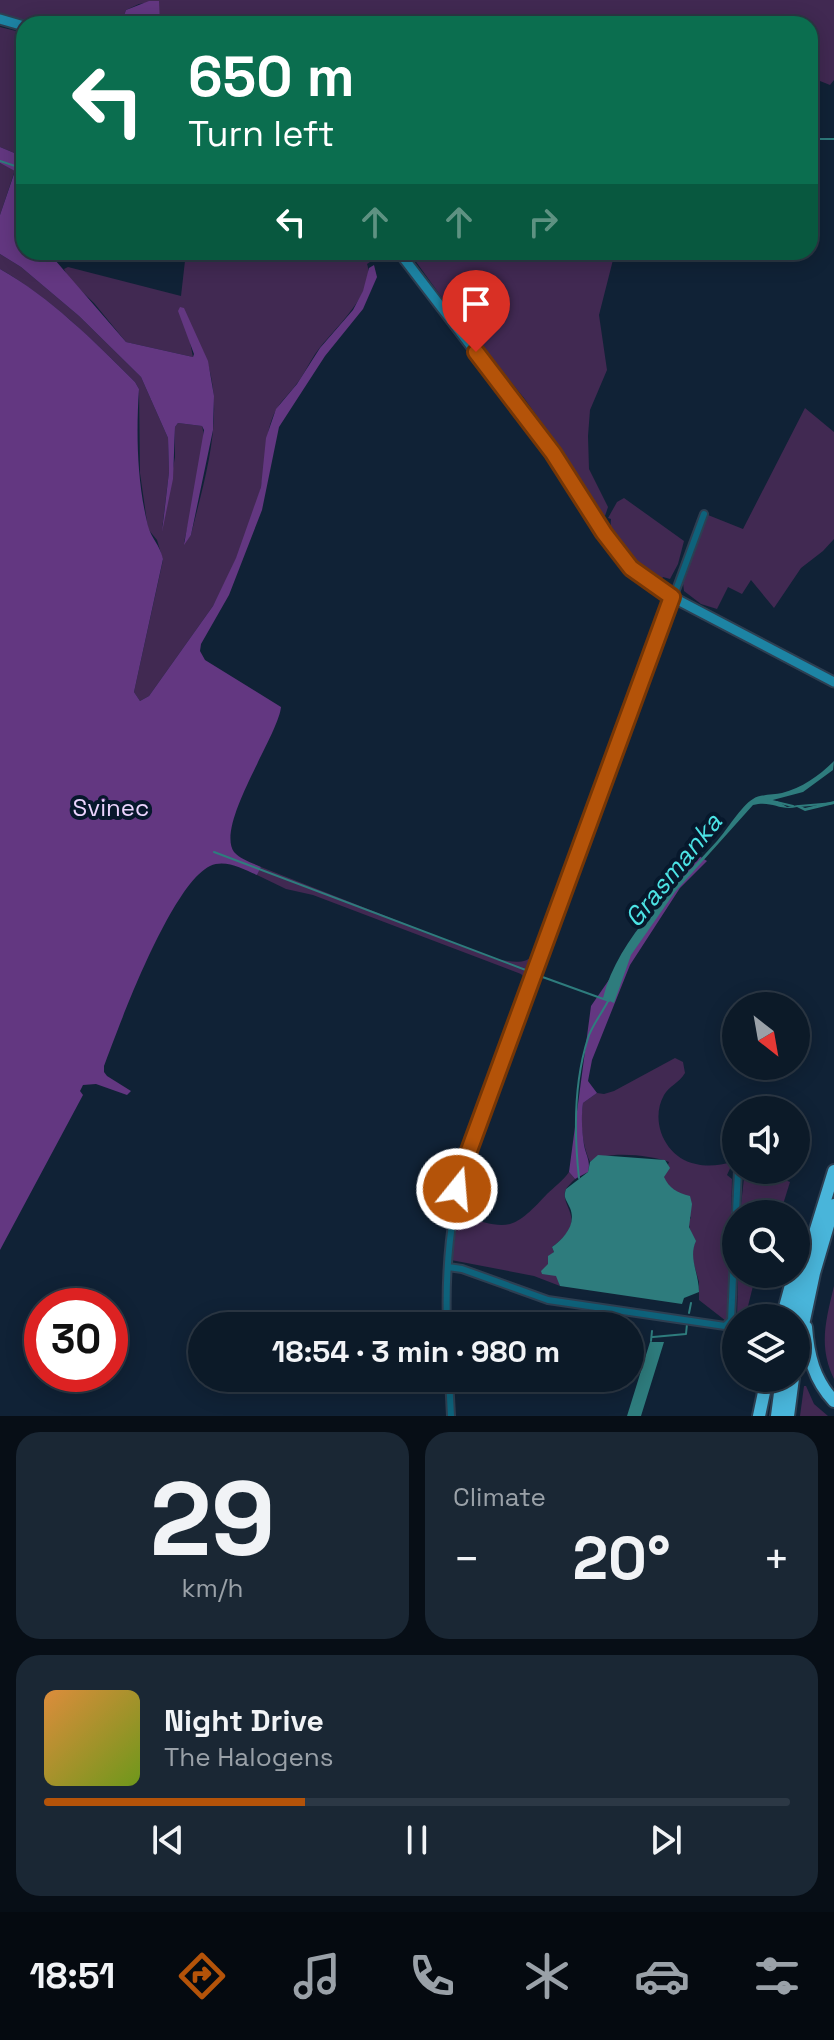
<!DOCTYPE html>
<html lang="en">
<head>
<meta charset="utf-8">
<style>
	:root { --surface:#0c1a28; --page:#1a2734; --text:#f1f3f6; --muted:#9aa1a8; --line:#2c3845; --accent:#b45309 }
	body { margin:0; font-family:"Space Grotesk",sans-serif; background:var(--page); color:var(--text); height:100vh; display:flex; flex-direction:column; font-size:30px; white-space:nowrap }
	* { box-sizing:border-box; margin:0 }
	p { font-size:26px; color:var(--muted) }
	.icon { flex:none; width:44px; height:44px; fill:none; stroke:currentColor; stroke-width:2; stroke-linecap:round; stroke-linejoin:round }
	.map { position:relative; height:1416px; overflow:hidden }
	.drawer { display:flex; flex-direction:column; gap:16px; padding:16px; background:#070e16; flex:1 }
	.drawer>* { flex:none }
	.banner { position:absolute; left:16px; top:16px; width:802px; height:244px; border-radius:24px; box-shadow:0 4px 20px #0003,0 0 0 2px var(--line); background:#0b6e4f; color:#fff; overflow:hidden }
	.needle { width:52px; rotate:149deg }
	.fabs { position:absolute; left:722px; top:992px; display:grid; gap:16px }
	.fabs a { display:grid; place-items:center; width:88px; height:88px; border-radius:50%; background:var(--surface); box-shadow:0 4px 20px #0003,0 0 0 2px var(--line); font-size:40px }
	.speed { position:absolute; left:24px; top:1288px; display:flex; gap:16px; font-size:40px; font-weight:700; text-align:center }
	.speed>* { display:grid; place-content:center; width:104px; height:104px; border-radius:50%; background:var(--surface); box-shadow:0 4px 20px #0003,0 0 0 2px var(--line); line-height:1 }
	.speed .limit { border:12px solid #d22; background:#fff; color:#111 }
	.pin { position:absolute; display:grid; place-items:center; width:68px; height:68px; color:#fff; margin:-82px -34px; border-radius:50% 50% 50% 0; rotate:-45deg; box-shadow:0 0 8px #0007 }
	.pin .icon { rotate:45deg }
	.me { position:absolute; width:88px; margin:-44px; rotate:17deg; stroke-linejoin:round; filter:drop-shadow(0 0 6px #0008) }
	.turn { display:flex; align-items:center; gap:28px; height:168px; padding:0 40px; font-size:36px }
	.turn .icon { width:104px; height:104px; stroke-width:2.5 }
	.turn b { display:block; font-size:56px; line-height:68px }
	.lanes { display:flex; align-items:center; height:76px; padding:0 40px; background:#0003; justify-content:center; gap:40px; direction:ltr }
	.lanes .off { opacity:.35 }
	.big { font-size:60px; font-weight:600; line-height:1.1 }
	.drawer .tile { flex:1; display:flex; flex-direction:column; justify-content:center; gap:12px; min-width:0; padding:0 28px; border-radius:24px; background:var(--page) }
	.drawer .dial { align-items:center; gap:0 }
	.dial b { font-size:104px; line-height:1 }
	.song { display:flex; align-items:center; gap:24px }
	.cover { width:96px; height:96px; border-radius:12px; background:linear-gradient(135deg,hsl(30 70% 55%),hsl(80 70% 35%)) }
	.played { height:8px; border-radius:4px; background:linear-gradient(90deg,var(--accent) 35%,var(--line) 35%) }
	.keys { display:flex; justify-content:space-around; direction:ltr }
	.heat { display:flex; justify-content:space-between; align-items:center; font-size:44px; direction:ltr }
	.drawer .tiles { flex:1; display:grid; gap:16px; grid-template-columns:1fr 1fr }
	.tile:last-child { grid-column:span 2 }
	.trip { position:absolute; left:188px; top:1312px; width:456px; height:80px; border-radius:40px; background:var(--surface); box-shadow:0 4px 20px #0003,0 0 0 2px var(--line); font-weight:600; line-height:80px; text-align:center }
	.tab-bar { display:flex; height:128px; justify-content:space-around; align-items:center; background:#050a10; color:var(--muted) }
	.tab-bar .icon { width:56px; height:56px }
	.tab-bar .current { color:var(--accent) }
	.tab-bar b { font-size:36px; color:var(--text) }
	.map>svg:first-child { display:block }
</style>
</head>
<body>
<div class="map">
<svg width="834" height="1416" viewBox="0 0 834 1416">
	<rect width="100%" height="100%" fill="#102236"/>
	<path fill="#412952" d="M0 0H834V80L830 85 810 77V24H160L158 1 139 4 126 10 121 24H32L0 15Z
		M0 27 24 33V157L0 147Z
		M0 163 15 170 0 215Z
		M186 252H351L373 260 367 264C377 291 333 330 318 350 309 362 304 375 295 386 289 394 281 401 276 410 263 434 267 462 261 487 251 528 233 569 213 606L149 696 140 701 134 692 163 560 157 540 148 529 140 473 139 389 135 382C94 341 51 298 0 269V254L21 267 79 316 141 377 168 438 169 472 162 530 175 457V427L178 423 202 426C209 446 189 518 184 543L191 535C205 476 230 403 200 345L190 342 193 357 126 342 94 303 69 279 64 269 68 267 181 296Z
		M409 252H615L599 315 607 370 590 410 588 436 589 469 608 507 605 516 590 501 563 453 524 398 440 295Z
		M805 408 834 432V539L823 551 801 568 774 608 751 580 742 594 728 587 717 609 701 604 684 591 683 583 708 515 743 529Z
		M624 498 684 541 678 564 670 579 663 577 660 582C641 568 607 546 611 519L608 518 617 502Z
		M261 867 495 959C510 961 524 966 535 954L565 872 569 873 504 1049 499 1052 523 986 524 977 521 974 313 895 286 889 257 875Z
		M675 1058 683 1062 685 1073C679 1083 669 1086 664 1095 649 1122 666 1158 696 1164 708 1167 721 1165 733 1162L727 1175 732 1179 729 1318 726 1321 699 1300V1282L691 1254 694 1245 688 1221 691 1218 680 1194 669 1187 663 1177 669 1162C652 1155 604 1150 590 1162 582 1144 580 1123 583 1103L597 1093 604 1094 614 1091Z
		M569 1172 575 1179C574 1180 566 1188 566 1189 558 1207 591 1219 552 1247L554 1252 552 1255 560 1286 534 1276 451 1260 458 1216C508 1228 510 1234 547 1194 554 1187 563 1181 569 1172Z
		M751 1175 780 1178 790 1182 780 1214H740L744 1178Z
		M738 1274H756L745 1318H737Z
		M834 1286V1379C818 1346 826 1320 834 1286Z
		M804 1386H806L814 1404 828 1416H800Z"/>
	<path fill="#633781" d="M149 1H159L160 24H121L126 10Z
		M0 147 24 157V252H44L43 257 55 260 126 342 193 357 194 354 178 311 180 307 184 308 208 361 214 396 213 430 191 535 184 545 204 430 202 426 178 423 175 427 173 479 162 532 169 472 168 438 141 377 79 316 21 267 0 254V215L15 171 0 163Z
		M374 265 377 277 363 309 325 356 279 427 262 510 229 595 201 644 200 651 205 660 281 707C278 736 215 825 234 852 240 859 252 863 261 867L257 875C242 869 226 859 210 866 171 885 120 1023 104 1066V1072L107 1076 131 1091 127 1095 96 1084 83 1085 80 1091 83 1095 0 1250V269C50 297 94 341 135 382L139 389C136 434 137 482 148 526 151 538 160 545 163 559L134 692 140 701 149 696 213 606 236 558 261 487 266 438 276 409 297 384 320 348 353 310 363 291 369 268Z
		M699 856 707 861 680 888 630 965 592 1060 588 1081 597 1093 583 1103C581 1118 582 1131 584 1145 586 1156 591 1161 588 1172L575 1179 569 1172 591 1006 692 859Z"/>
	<path fill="#2e7c7d" d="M834 761 833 770 803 792 769 801H777L787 807 798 805 805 808 834 801V804L805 811 797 807C779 811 772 800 753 805L675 892 631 955 614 1003 603 998C619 935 675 888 717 841 727 830 741 806 753 799 760 794 774 795 782 793 802 788 820 775 834 761Z
		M598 1155 665 1160 670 1168 664 1177C669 1188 677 1193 690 1196L692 1204 689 1227 696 1241C688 1258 699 1273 699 1292L684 1298 682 1304 560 1286 556 1276 542 1274 541 1271 548 1264V1256L554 1252 552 1247C563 1239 577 1225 570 1208 566 1199 563 1198 566 1189L588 1172 590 1162Z
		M650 1342H664L641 1416H627Z"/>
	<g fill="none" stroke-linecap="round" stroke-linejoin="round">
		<path stroke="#2e7c7d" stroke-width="2" d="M810 139H834
			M0 161 24 169
			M768 800 793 806
			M799 806 834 803
			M214 852 531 972
			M537 975 609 1001
			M579 1178C574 1133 574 1082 588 1038 592 1025 603 1012 609 999
			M689 1313 691 1303
			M653 1337 686 1334 687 1324
			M651 1341 652 1331"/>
		<defs>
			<path id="street" d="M448 1267 462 1269 548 1300 725 1326 731 1320 738 1170
				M447 1326C445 1268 450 1212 467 1156L704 514
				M449 1378 451 1416"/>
			<path id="secondary" d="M0 19 24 26
				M399 252 553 453 604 533 631 568 672 597 834 682"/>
			<path id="highway" d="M782 1318 794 1274
				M793 1318 809 1252 834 1171
				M806 1327C808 1355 814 1380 834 1401
				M796 1358 814 1273 834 1205
				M759 1416 767 1378
				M777 1416 782 1378
				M788 1416 793 1378"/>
		</defs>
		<use href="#street" stroke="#2d3f52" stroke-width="10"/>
		<use href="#secondary" stroke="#2d3f52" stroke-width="13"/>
		<use href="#highway" stroke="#2d3f52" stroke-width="16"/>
		<use href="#street" stroke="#0e627b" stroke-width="6"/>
		<use href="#secondary" stroke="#1d84a4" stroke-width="9"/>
		<use href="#highway" stroke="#49b5da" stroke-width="12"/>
	</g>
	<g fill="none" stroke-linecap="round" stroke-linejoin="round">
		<defs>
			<path id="route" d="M457 1189 467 1156 672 597 631 568 604 533 553 453 476 352"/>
		</defs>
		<use href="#route" stroke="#753606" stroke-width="20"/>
		<use href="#route" stroke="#b45309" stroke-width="14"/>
	</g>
	<g text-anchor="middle" stroke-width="8" stroke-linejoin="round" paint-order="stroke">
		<g font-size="24" fill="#ecd4fe" stroke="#07182c">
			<text x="111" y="816">Svinec</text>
		</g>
		<g font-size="26" font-style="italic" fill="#4ce3e5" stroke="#07182c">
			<text transform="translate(673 870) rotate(-51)" y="9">Grasmanka</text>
		</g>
	</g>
</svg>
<div class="fabs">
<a><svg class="needle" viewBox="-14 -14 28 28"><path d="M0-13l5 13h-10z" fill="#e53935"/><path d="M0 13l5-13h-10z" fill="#9aa1a8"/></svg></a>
<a><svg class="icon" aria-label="sound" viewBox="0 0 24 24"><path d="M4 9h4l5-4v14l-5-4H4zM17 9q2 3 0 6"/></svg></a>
<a><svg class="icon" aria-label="search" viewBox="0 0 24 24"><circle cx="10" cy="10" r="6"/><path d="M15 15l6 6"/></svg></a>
<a><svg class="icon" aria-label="layers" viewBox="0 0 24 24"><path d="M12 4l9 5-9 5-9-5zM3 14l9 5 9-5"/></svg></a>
</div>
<div class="speed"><div class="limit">30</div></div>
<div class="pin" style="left:476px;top:352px;background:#d93025"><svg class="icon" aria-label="arrive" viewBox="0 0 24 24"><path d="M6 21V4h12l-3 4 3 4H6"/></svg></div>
<svg class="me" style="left:457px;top:1189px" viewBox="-20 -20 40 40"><circle r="17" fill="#b45309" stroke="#fff" stroke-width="3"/><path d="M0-11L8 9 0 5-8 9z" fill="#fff"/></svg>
<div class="trip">18:54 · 3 min · 980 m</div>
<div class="banner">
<div class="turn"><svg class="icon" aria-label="left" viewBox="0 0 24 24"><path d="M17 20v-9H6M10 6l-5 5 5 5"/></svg><div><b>650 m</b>Turn left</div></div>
<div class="lanes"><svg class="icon" aria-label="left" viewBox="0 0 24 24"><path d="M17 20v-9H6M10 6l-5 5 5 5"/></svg><svg class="icon off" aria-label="ahead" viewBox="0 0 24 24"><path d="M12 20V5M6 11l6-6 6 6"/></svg><svg class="icon off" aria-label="ahead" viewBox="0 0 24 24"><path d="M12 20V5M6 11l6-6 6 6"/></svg><svg class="icon off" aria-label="right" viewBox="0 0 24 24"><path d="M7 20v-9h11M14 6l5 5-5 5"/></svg></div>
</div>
</div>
<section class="drawer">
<div class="tiles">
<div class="tile dial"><b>29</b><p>km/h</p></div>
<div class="tile"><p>Climate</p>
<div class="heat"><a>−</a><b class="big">20°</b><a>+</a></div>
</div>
<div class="tile">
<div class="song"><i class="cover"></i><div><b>Night Drive</b><p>The Halogens</p></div></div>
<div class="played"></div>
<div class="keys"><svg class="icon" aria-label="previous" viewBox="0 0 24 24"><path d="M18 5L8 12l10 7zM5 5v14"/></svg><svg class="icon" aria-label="pause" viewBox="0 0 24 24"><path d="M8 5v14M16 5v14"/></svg><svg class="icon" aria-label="next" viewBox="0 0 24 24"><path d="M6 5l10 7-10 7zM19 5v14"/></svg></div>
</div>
</div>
</section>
<nav class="tab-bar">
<b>18:51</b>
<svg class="icon current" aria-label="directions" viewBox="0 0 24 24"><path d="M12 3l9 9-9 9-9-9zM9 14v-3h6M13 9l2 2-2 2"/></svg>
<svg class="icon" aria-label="music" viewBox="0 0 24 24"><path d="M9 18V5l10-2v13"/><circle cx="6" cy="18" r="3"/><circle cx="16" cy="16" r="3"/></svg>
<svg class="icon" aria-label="phone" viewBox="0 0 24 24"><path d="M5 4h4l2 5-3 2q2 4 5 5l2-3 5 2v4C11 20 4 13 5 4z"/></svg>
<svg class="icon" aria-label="climate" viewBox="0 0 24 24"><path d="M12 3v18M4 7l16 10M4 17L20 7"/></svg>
<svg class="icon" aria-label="car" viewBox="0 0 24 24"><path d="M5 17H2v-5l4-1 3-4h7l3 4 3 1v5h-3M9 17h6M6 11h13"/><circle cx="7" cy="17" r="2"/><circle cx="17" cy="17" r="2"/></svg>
<svg class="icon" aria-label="filters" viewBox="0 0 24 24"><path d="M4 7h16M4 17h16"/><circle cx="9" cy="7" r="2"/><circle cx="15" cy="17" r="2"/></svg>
</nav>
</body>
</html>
